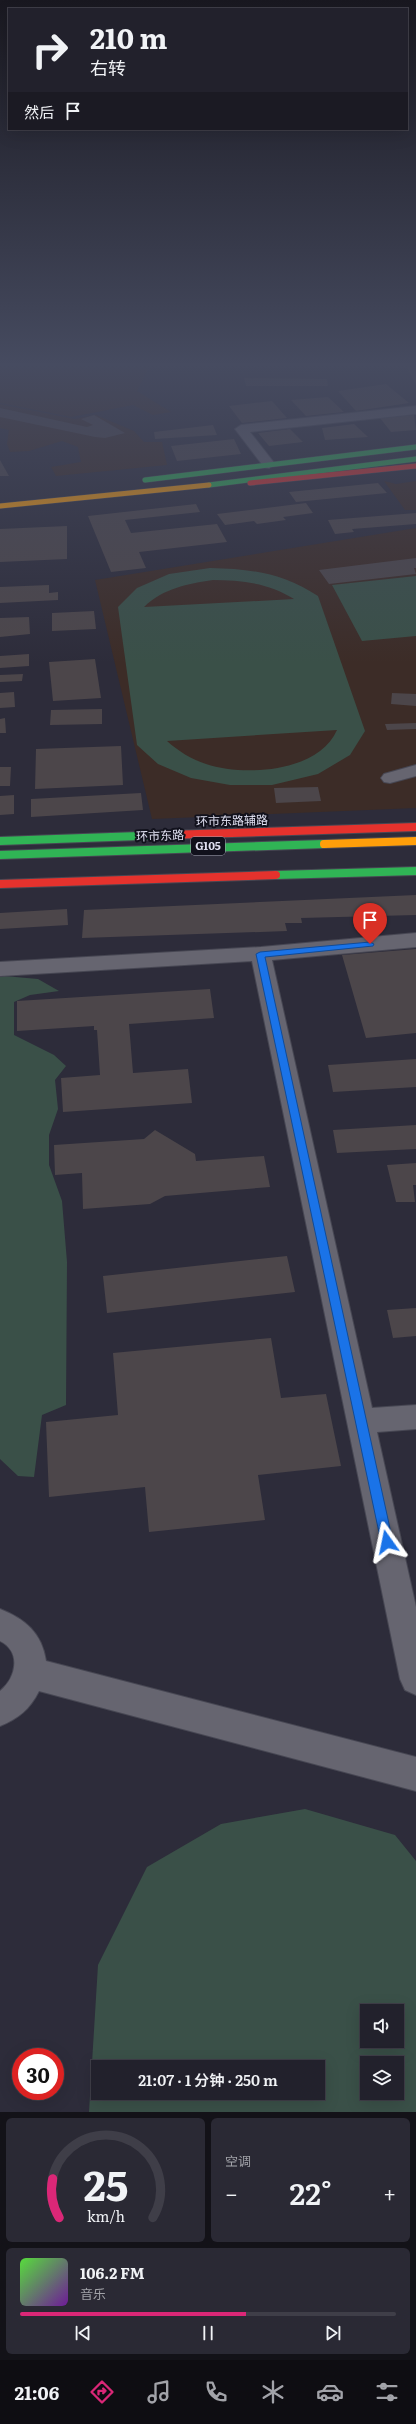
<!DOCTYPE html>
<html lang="zh">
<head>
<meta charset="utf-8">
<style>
	:root { --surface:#22212c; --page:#2a2934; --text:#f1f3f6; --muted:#a2a3a9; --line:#3f3e48; --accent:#db2777 }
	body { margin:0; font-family:Literata,"Noto Sans SC",serif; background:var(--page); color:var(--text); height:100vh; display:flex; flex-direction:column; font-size:15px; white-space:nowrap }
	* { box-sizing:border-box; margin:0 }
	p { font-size:13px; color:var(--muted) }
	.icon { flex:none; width:22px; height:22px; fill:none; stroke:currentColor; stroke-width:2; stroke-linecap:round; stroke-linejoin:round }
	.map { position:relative; height:2112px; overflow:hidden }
	.drawer { display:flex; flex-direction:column; gap:6px; padding:6px; background:#131218; flex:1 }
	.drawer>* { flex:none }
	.banner { position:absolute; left:8px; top:8px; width:400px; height:122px; border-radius:0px; box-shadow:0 4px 16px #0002,0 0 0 1px var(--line); background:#22212c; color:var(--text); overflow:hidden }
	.buttons { position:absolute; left:360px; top:2004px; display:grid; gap:8px }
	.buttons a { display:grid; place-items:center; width:44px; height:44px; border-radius:0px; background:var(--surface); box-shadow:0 4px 16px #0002,0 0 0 1px var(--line); font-size:20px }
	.speed { position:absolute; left:12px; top:2048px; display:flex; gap:8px; font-size:20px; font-weight:700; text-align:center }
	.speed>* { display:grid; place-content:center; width:52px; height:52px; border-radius:50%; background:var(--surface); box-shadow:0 4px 16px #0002,0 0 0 1px var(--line); line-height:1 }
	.speed .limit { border:6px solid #d22; background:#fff; color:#111 }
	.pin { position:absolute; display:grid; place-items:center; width:34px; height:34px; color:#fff; margin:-41px -17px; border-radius:50% 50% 50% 0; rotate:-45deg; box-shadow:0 0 4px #0007 }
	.pin .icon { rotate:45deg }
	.me { position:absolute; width:44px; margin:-22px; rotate:348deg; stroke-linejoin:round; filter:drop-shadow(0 0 3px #0008) }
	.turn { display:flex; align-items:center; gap:14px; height:84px; padding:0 16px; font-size:18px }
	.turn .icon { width:52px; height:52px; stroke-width:2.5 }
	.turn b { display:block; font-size:28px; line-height:34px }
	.then { display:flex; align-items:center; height:38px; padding:0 16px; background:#0003; gap:8px; font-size:15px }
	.big { font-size:30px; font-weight:600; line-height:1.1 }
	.drawer .tile { flex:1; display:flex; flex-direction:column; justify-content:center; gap:6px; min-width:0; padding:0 14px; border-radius:6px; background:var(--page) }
	.drawer .dial { align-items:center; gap:0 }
	.dial svg { height:104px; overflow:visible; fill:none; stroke:var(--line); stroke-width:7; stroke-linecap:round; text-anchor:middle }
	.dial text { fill:var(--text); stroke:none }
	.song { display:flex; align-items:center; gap:12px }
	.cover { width:48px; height:48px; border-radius:6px; background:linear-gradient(135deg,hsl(110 70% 55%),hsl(280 70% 35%)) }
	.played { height:4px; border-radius:2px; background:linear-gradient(90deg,var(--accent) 60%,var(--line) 60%) }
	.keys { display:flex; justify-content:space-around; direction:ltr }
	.heat { display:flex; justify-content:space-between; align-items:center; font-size:22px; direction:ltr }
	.drawer .tiles { flex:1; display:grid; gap:6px; grid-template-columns:1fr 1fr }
	.tile:last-child { grid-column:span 2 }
	.trip { position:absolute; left:91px; top:2060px; width:234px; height:40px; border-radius:0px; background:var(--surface); box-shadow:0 4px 16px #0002,0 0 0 1px var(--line); font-weight:600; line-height:40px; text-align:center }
	.tabs { display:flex; height:64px; justify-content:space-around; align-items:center; background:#0e0d12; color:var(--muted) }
	.tabs .icon { width:28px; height:28px }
	.tabs .on { color:var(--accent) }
	.tabs b { font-size:18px; color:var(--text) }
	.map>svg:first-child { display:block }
</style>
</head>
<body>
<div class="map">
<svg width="416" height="2112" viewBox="0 0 416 2112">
	<rect width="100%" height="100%" fill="#2d2c3a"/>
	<path fill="#3c2c27" d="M0 367H149L137 391 171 412 153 415 133 405 71 417 0 403Z
		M0 404 75 419 96 415 134 431 144 442H162L167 465 56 476 51 467 81 462 78 447 62 441 29 451 10 452 7 444 9 430 0 428Z
		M384 481 396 484 416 481V510H405Z
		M416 528V808L152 819 95 580Z"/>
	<path fill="#3a5048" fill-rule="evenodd" d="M210 568C252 569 282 573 318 596L365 731 350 755 318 774 272 785H230L191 778 158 764 137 745 118 607 137 588 169 574ZM213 580C241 580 269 583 294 599L144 607C164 588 187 584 213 580ZM337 730C319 772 245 777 206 764 191 759 178 751 167 741Z
		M416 576V636L362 641 332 585Z
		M4 976 38 979 59 991 30 995 14 1002V1035L54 1055 66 1066 55 1080 58 1109 49 1135V1165L62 1201 67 1262 66 1405 42 1415 34 1477 18 1476 0 1459V977Z
		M305 1809 395 1835 416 1861V2112H89L98 1965 147 1867 221 1824ZM367 2011H397V2041H367ZM367 2063H397V2093H367ZM98 2067H318V2093H98Z"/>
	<path fill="#4c464a" d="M407 367H416V385Z
		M244 378 327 379 328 386H246Z
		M386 384 409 403 356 411 338 391Z
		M328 397 344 412 306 416 291 400Z
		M272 401 287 418 242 423 229 406Z
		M0 408 87 427 93 425 81 419 94 415 125 433 105 438 95 437 0 417Z
		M414 415 416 430 391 432 380 418Z
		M354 424 368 437 325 440 322 428Z
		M213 425 217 435 155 439 154 432Z
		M290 429 303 442 269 446 258 433Z
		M234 439 241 454 177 461 171 446Z
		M0 460 9 476H0Z
		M378 483 387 493 296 502 289 492Z
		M306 503 313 513 283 517 286 520 257 524 254 521 225 525 217 514Z
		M196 504 200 512 125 520 131 533 217 524 227 542 139 552 146 568 111 572 88 516Z
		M416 513V524L352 529 354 532 335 534 328 520Z
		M67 526V559L0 562V529Z
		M416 558V568H414L416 574 329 584 319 570Z
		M49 585V593L58 592V600L0 603V587Z
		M94 611 96 629 52 631V613Z
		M29 617 30 634 0 637V618Z
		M29 654V666L0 668V656Z
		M95 659 101 698 53 701 49 662Z
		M23 674 22 681 0 682V675Z
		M14 692 15 707 0 708V693Z
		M392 693 416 694V706L391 704Z
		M102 709V724L50 725 51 710Z
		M5 718 6 733H0V719Z
		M416 723V729L387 730 385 724Z
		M121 746 123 785 35 789 36 749Z
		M0 767H11L10 786H0Z
		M318 787 321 801 276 803 274 788Z
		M141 793 143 810 31 817V799Z
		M14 795V814L0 815V796Z
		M416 895V915L301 918 302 923H285L287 931 82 938 84 910Z
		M67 909 68 925 0 929V913Z
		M416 949V1033L366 1038 342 955Z
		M210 989 214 1018 129 1024 133 1073 188 1069 192 1103 63 1112 61 1078 100 1075 97 1030H94V1026L17 1031V1001Z
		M416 1059V1087L333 1092 328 1065Z
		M416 1125V1149L337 1153 333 1130Z
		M155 1130 195 1154 196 1161 264 1156 270 1187 165 1196 150 1204 83 1209 82 1173 55 1175 54 1145 144 1139Z
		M416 1163V1185H413L415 1202H396L387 1165Z
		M287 1256 295 1292 107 1313 103 1276Z
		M416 1308V1336L393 1338 387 1310Z
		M271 1338 281 1398 326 1394 341 1466 258 1475 265 1520 149 1532 145 1487 49 1497 46 1422 118 1415 113 1353Z"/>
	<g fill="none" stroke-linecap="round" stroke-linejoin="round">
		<defs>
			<path id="street" d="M416 406V414L250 432 275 464 269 468 264 467 235 429 241 425Z
				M416 765V776L390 783 384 782 381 778 384 774Z
				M416 933V947L272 960 372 1408 416 1405V1429L377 1432 416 1607V1695L405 1690 400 1679 252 961 0 976V962L261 947Z
				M0 1609C25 1619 42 1633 46 1661L416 1757V1791L39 1691C30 1709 18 1719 0 1726V1691C16 1678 22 1652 0 1641Z"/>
			<path id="fast-far1" d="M145 480 416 447
				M209 485 416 459"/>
			<path id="fast" d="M0 841 167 835
				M0 855 324 844
				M276 875 416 871"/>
			<path id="slow-far1" d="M0 506 209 485"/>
			<path id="slow" d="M324 844 416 841"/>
			<path id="jam-far1" d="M250 483 416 466"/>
			<path id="jam" d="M167 835 416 827
				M0 884 276 875"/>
		</defs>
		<use href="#street" stroke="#474753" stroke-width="2"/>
		<use href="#fast-far1" stroke="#474753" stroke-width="6"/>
		<use href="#fast" stroke="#474753" stroke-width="10"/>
		<use href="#slow-far1" stroke="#474753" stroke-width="6"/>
		<use href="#slow" stroke="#474753" stroke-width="10"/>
		<use href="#jam-far1" stroke="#474753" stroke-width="6"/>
		<use href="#jam" stroke="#474753" stroke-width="10"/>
		<use href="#street" fill="#666570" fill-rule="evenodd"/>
		<use href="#fast-far1" stroke="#30b455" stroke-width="5"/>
		<use href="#fast" stroke="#30b455" stroke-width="8"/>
		<use href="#slow-far1" stroke="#ff9f0a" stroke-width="5"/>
		<use href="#slow" stroke="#ff9f0a" stroke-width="8"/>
		<use href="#jam-far1" stroke="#e5322d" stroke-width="5"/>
		<use href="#jam" stroke="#e5322d" stroke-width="8"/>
	</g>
	<linearGradient id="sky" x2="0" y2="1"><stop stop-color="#191820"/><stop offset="0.55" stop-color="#464b60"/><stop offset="1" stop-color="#464b60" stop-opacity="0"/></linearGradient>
	<rect width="416" height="663" fill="url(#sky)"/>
	<path fill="#1a73e8" stroke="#114b97" d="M370 942 374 944 373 946 265 957 393 1542 391 1547 387 1548 382 1547 381 1542 256 954 260 952Z"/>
	<g text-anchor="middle" stroke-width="4" stroke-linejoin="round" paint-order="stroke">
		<rect fill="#11111c" stroke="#a3a3b2" stroke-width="1" x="191" y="837" width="34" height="18" rx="3"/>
		<g font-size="11" font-weight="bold" fill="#e1e1f2">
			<text x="208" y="850">G105</text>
		</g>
		<g font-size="12" fill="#e1e1f2" stroke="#11111c">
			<text transform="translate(232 821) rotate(-1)" y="4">环市东路辅路</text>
			<text transform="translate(160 836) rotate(-2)" y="4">环市东路</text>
		</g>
	</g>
</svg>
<div class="buttons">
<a><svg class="icon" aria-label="sound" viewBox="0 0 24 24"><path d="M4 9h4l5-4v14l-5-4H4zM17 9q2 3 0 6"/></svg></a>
<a><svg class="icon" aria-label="layers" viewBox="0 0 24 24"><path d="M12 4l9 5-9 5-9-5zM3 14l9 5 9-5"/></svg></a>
</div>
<div class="speed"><div class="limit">30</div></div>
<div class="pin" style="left:370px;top:944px;background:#d93025"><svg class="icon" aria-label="arrive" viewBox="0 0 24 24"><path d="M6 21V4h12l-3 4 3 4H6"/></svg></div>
<svg class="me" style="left:387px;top:1542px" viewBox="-20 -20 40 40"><path d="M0-17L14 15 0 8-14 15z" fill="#1a73e8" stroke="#fff" stroke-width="4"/></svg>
<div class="trip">21:07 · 1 分钟 · 250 m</div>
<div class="banner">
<div class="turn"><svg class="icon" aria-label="right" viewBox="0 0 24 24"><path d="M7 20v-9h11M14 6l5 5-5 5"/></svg><div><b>210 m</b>右转</div></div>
<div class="then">然后<svg class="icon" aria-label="arrive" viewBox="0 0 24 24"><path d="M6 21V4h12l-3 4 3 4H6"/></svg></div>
</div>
</div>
<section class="drawer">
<div class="tiles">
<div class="tile dial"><svg viewBox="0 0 100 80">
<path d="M14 69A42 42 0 1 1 86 69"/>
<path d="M14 69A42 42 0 0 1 9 39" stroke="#db2777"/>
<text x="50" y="56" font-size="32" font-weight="700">25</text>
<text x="50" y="72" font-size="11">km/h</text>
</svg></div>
<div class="tile"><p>空调</p>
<div class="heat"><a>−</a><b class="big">22°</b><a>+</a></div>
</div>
<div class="tile">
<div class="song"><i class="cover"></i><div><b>106.2 FM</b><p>音乐</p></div></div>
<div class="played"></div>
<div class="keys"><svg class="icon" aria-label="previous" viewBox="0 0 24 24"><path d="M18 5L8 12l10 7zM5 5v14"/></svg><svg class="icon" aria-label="pause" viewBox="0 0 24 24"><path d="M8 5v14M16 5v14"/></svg><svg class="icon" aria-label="next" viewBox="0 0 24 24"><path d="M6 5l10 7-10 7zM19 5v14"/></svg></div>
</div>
</div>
</section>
<nav class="tabs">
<b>21:06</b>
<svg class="icon on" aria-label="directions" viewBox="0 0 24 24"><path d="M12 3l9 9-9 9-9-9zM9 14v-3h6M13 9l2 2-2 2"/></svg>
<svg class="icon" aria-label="music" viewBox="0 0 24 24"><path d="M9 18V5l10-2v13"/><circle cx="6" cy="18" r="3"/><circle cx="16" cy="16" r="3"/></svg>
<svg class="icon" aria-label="phone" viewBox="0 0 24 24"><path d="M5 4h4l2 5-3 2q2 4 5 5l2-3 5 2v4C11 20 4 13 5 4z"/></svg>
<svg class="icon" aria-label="climate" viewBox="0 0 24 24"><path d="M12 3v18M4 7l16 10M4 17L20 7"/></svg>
<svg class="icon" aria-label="car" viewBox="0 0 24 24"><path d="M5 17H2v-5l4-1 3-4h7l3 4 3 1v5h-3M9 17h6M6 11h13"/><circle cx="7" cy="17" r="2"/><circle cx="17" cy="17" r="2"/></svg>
<svg class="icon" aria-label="filters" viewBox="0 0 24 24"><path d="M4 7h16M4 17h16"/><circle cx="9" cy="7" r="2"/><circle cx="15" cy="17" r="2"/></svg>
</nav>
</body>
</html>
